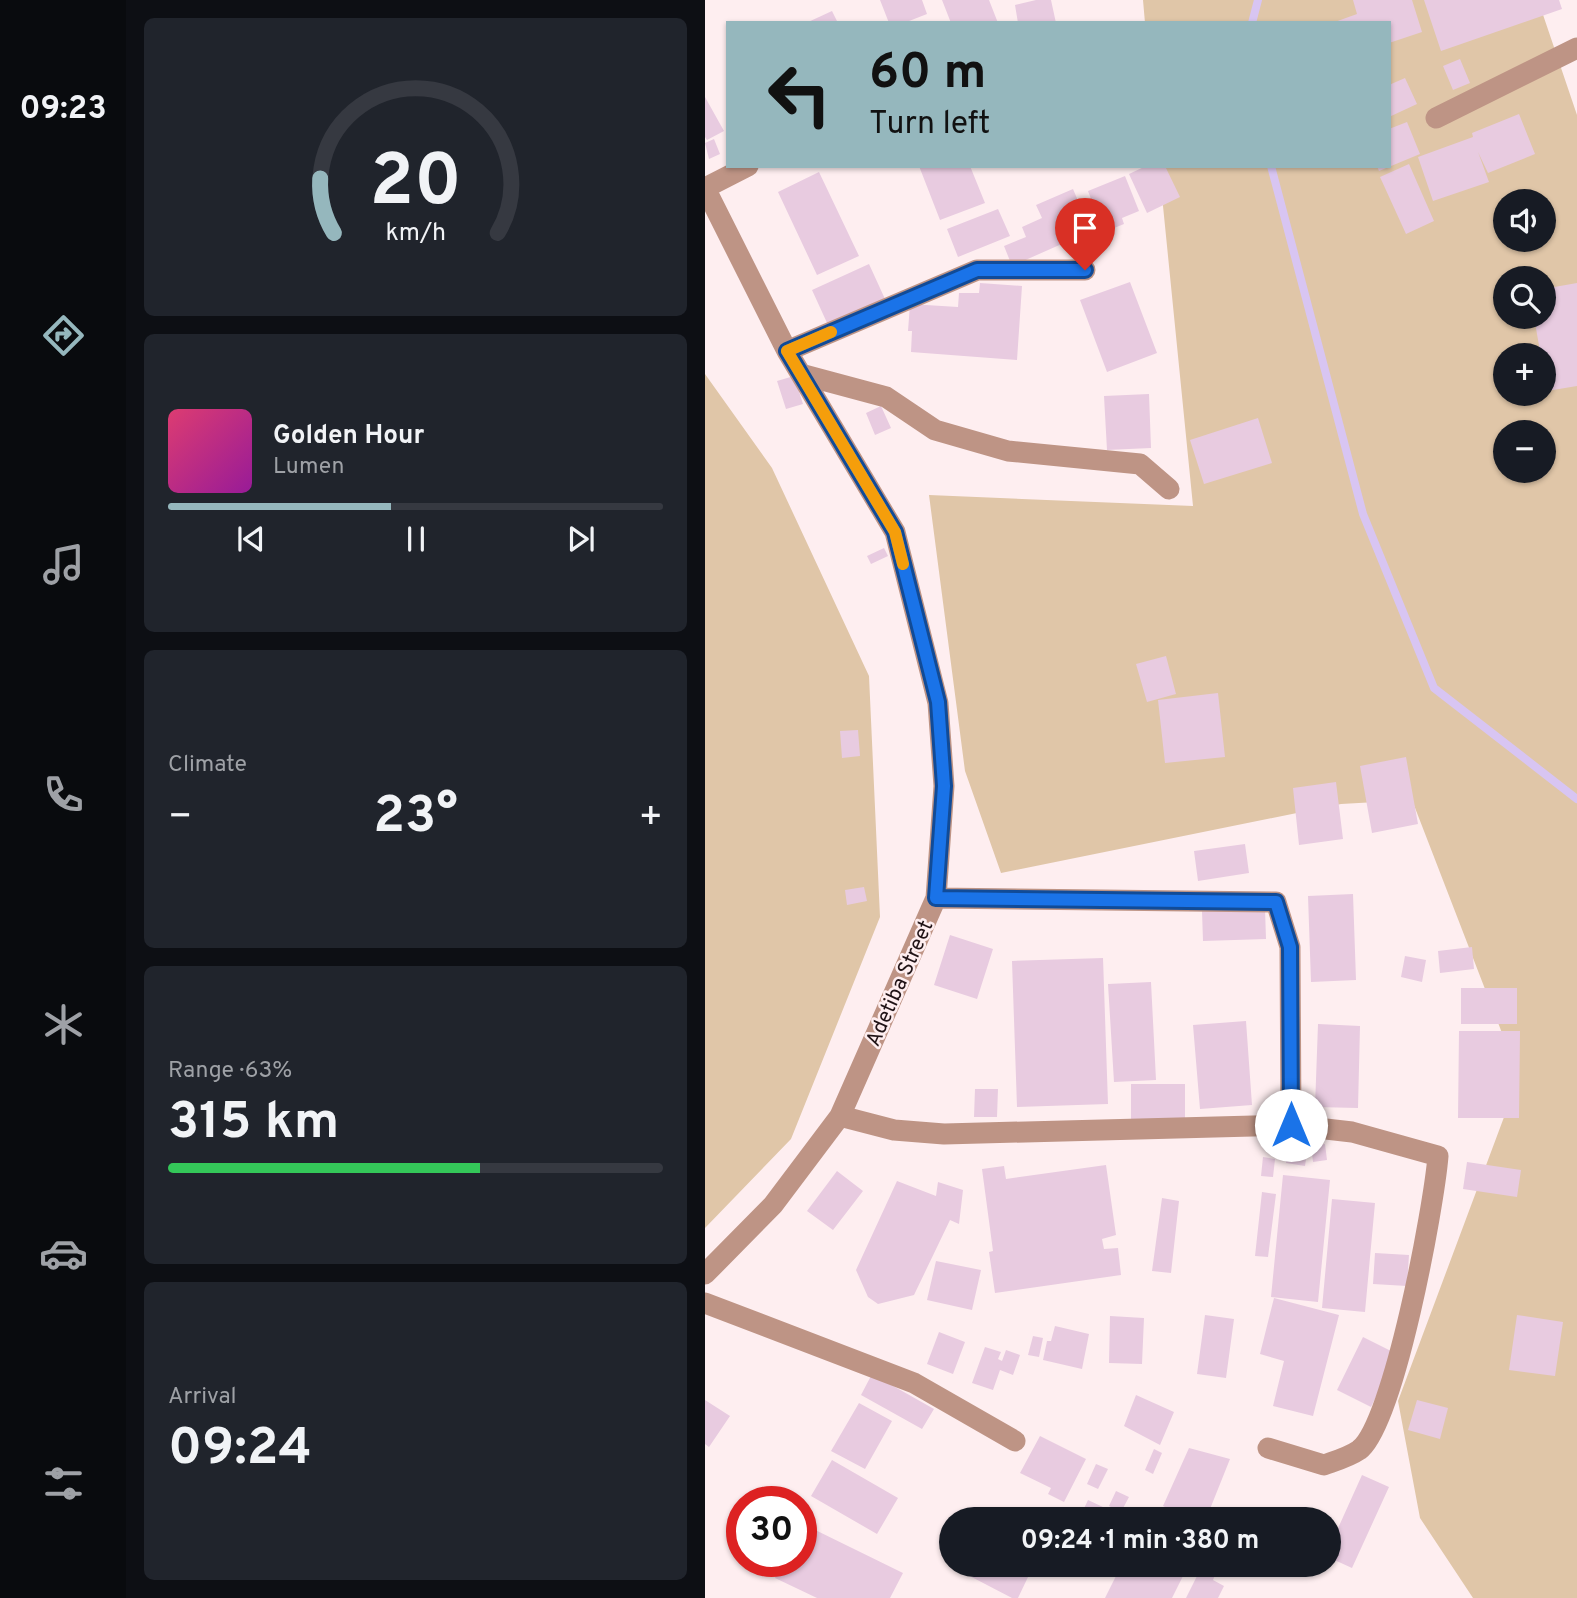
<!DOCTYPE html>
<html lang="en">
<head>
<meta charset="utf-8">
<style>
	:root { --surface:#171b24; --page:#20242c; --text:#f1f3f6; --muted:#9ea1a6; --line:#363941; --accent:#95b7bd }
	body { margin:0; font-family:Overpass,sans-serif; background:var(--page); color:var(--text); height:100vh; display:flex; flex-direction:column; font-size:26px; white-space:nowrap }
	* { box-sizing:border-box; margin:0 }
	p { font-size:23px; color:var(--muted) }
	.icon { flex:none; width:38px; height:38px; fill:none; stroke:currentColor; stroke-width:2; stroke-linecap:round; stroke-linejoin:round }
	.map { position:relative; flex:1; overflow:hidden }
	.details { display:flex; flex-direction:column; gap:18px; padding:18px; background:#0d0f14; width:579px }
	.details>* { flex:none }
	.hud { position:absolute; left:21px; top:21px; width:665px; height:147px; border-radius:0px; box-shadow:0 2px 5px #0004; background:#95b7bd; color:#111; overflow:hidden }
	.controls { position:absolute; left:788px; top:189px; display:grid; gap:14px }
	.controls a { display:grid; place-items:center; width:63px; height:63px; border-radius:50%; background:var(--surface); box-shadow:0 2px 5px #0004; font-size:35px }
	.speed { position:absolute; left:21px; top:1486px; display:flex; gap:14px; font-size:35px; font-weight:700; text-align:center }
	.speed>* { display:grid; place-content:center; width:91px; height:91px; border-radius:50%; background:var(--surface); box-shadow:0 2px 5px #0004; line-height:1 }
	.speed .limit { border:10px solid #d22; background:#fff; color:#111 }
	.pin { position:absolute; display:grid; place-items:center; width:60px; height:60px; color:#fff; margin:-72px -30px; border-radius:50% 50% 50% 0; rotate:-45deg; box-shadow:0 0 7px #0007 }
	.pin .icon { rotate:45deg }
	.me { position:absolute; width:77px; margin:-38px; rotate:0deg; stroke-linejoin:round; filter:drop-shadow(0 0 5px #0008) }
	.turn { display:flex; align-items:center; gap:24px; height:147px; padding:0 28px; font-size:32px }
	.turn .icon { width:91px; height:91px; stroke-width:2.5 }
	.turn b { display:block; font-size:49px; line-height:60px }
	.big { font-size:52px; font-weight:700; line-height:1.1 }
	.details .tile { flex:1; display:flex; flex-direction:column; justify-content:center; gap:10px; min-width:0; padding:0 24px; border-radius:10px; background:var(--page) }
	.details .dial { align-items:center; gap:0 }
	.dial svg { height:182px; overflow:visible; fill:none; stroke:var(--line); stroke-width:7; stroke-linecap:round; text-anchor:middle }
	.dial text { fill:var(--text); stroke:none }
	.song { display:flex; align-items:center; gap:21px }
	.cover { width:84px; height:84px; border-radius:10px; background:linear-gradient(135deg,hsl(340 70% 55%),hsl(300 70% 35%)) }
	.played { height:7px; border-radius:4px; background:linear-gradient(90deg,var(--accent) 45%,var(--line) 45%) }
	.keys { display:flex; justify-content:space-around; direction:ltr }
	.heat { display:flex; justify-content:space-between; align-items:center; font-size:38px; direction:ltr }
	.charge { height:10px; border-radius:5px; background:linear-gradient(90deg,#34c759 63%,var(--line) 0) }
	.trip { position:absolute; left:234px; top:1507px; width:402px; height:70px; border-radius:35px; background:var(--surface); box-shadow:0 2px 5px #0004; font-weight:700; line-height:70px; text-align:center }
	main { display:flex; flex:1; min-height:0 }
	.tabs { display:flex; flex-direction:column; width:126px; justify-content:space-around; align-items:center; background:#090b0e; color:var(--muted) }
	.tabs .icon { width:49px; height:49px }
	.tabs .active { color:var(--accent) }
	.tabs b { font-size:32px; color:var(--text) }
	.map>svg:first-child { display:block }
</style>
</head>
<body>
<main>
<nav class="tabs">
<b>09:23</b>
<svg class="icon active" aria-label="directions" viewBox="0 0 24 24"><path d="M12 3l9 9-9 9-9-9zM9 14v-3h6M13 9l2 2-2 2"/></svg>
<svg class="icon" aria-label="music" viewBox="0 0 24 24"><path d="M9 18V5l10-2v13"/><circle cx="6" cy="18" r="3"/><circle cx="16" cy="16" r="3"/></svg>
<svg class="icon" aria-label="phone" viewBox="0 0 24 24"><path d="M5 4h4l2 5-3 2q2 4 5 5l2-3 5 2v4C11 20 4 13 5 4z"/></svg>
<svg class="icon" aria-label="climate" viewBox="0 0 24 24"><path d="M12 3v18M4 7l16 10M4 17L20 7"/></svg>
<svg class="icon" aria-label="car" viewBox="0 0 24 24"><path d="M5 17H2v-5l4-1 3-4h7l3 4 3 1v5h-3M9 17h6M6 11h13"/><circle cx="7" cy="17" r="2"/><circle cx="17" cy="17" r="2"/></svg>
<svg class="icon" aria-label="filters" viewBox="0 0 24 24"><path d="M4 7h16M4 17h16"/><circle cx="9" cy="7" r="2"/><circle cx="15" cy="17" r="2"/></svg>
</nav>
<section class="details">
<div class="tile dial"><svg viewBox="0 0 100 80">
<path d="M14 69A42 42 0 1 1 86 69"/>
<path d="M14 69A42 42 0 0 1 8 45" stroke="#95b7bd"/>
<text x="50" y="56" font-size="32" font-weight="700">20</text>
<text x="50" y="72" font-size="11">km/h</text>
</svg></div>
<div class="tile">
<div class="song"><i class="cover"></i><div><b>Golden Hour</b><p>Lumen</p></div></div>
<div class="played"></div>
<div class="keys"><svg class="icon" aria-label="previous" viewBox="0 0 24 24"><path d="M18 5L8 12l10 7zM5 5v14"/></svg><svg class="icon" aria-label="pause" viewBox="0 0 24 24"><path d="M8 5v14M16 5v14"/></svg><svg class="icon" aria-label="next" viewBox="0 0 24 24"><path d="M6 5l10 7-10 7zM19 5v14"/></svg></div>
</div>
<div class="tile"><p>Climate</p>
<div class="heat"><a>−</a><b class="big">23°</b><a>+</a></div>
</div>
<div class="tile"><p>Range · 63%</p><b class="big">315 km</b><div class="charge"></div></div>
<div class="tile"><p>Arrival</p><b class="big">09:24</b></div>
</section>
<div class="map">
<svg width="872" height="1598" viewBox="0 0 872 1598">
	<rect width="100%" height="100%" fill="#feeef0"/>
	<path fill="#e0c6a8" fill-rule="evenodd" d="M438 0H833L872 115V1598H768L715 1518 693 1401 814 1077 707 800 636 804 296 873 260 771 224 495 488 506 454 166H684V23H440ZM800 201H838V240H800ZM800 278H838V317H800ZM800 355H838V394H800ZM800 432H838V471H800Z
		M0 374 67 468 164 676 175 917 86 1139 0 1228Z"/>
	<g fill="none" stroke-linecap="round" stroke-linejoin="round">
		<path stroke="#d8c5f2" stroke-width="8" d="M547 23 553 0
			M566 166 658 514 729 688 872 799"/>
	</g>
	<path fill="#e8cbe0" d="M175 0H217L222 14 199 23H184Z
		M237 0H284L293 23H246Z
		M331 0H346L351 23H313L310 5Z
		M648 0H707L717 32 684 43V23H627L652 14Z
		M719 0H854L857 9 736 51Z
		M127 11 133 23H101Z
		M755 59 765 83 748 90 738 66Z
		M700 78 712 104 684 117V85Z
		M0 97 19 131 2 140 0 137Z
		M814 114 830 154 783 173 773 152 784 182 728 201 713 157 768 137 767 133Z
		M702 122 715 154 674 171 672 166H684V129Z
		M9 139 15 154 4 159 0 143Z
		M704 164 729 221 701 234 675 177Z
		M214 166H265L280 203 235 220Z
		M441 166H460L475 197 442 213 424 174Z
		M114 172 154 256 112 275 73 192Z
		M420 176 434 211 417 218 419 224 399 232 383 191Z
		M368 189 386 231 307 266 299 246 321 237 317 227 337 218 331 205Z
		M293 209 305 236 253 257 242 229Z
		M164 264 180 299 123 325 107 290Z
		M425 282 452 353 402 372 375 300Z
		M275 283 317 286 312 360 206 352 207 331H203L205 304 253 307 254 293H274Z
		M872 283V386L842 391 829 317H838V289Z
		M89 376 98 404 81 409 72 381Z
		M444 394 446 448 402 450 399 396Z
		M176 406 186 428 170 435 161 413Z
		M553 418 567 463 499 484 485 440Z
		M179 548 183 556 166 564 162 556Z
		M461 656 471 694 442 702 431 664Z
		M513 693 520 757 460 763 453 700Z
		M153 730 155 756 137 758 135 731Z
		M701 757 713 824 667 833 655 766Z
		M631 782 638 839 594 845 588 788Z
		M540 844 544 873 493 881 489 851Z
		M159 887 162 901 142 905 140 890Z
		M648 894 651 980 606 982 603 896Z
		M560 909 561 939 498 941 497 911Z
		M245 935 288 949 272 999 229 985Z
		M767 947 769 969 735 973 733 951Z
		M700 956 721 960 717 982 696 977Z
		M398 958 403 1104 312 1107 307 961Z
		M446 982 451 1080 409 1082 403 984Z
		M756 988H812V1024H756Z
		M541 1021 547 1105 495 1109 488 1025Z
		M613 1024 655 1026 653 1108 610 1107Z
		M754 1031H815L814 1118H753Z
		M426 1084H480V1123H426Z
		M270 1089H293L292 1117H269Z
		M585 1137 604 1139 600 1166 581 1163Z
		M620 1144 622 1160 608 1162 606 1146Z
		M558 1157 570 1159 568 1177 556 1176Z
		M762 1162 816 1170 812 1197 758 1189Z
		M401 1165 411 1235 397 1239 399 1249 413 1248 416 1275 290 1293 284 1252 288 1251 277 1169 299 1166 301 1179Z
		M132 1171 158 1191 128 1230 102 1211Z
		M578 1175 625 1180 613 1302 566 1297Z
		M192 1181 231 1196 233 1182 258 1190 254 1224 245 1220 209 1295 173 1304 163 1297 151 1270Z
		M557 1192 571 1194 563 1257 550 1256Z
		M457 1198 474 1201 466 1273 447 1271Z
		M627 1199 670 1203 660 1312 617 1308Z
		M670 1253 704 1255 702 1286 668 1284Z
		M231 1261 276 1270 267 1310 222 1300Z
		M569 1298 634 1315 608 1416 568 1406 579 1361 555 1354Z
		M500 1315 529 1319 521 1378 492 1374Z
		M812 1315 858 1322 850 1376 804 1370Z
		M405 1316 439 1318 437 1364 404 1363Z
		M350 1326 384 1334 377 1369 338 1360 342 1341H346Z
		M234 1332 260 1342 248 1374 222 1364Z
		M328 1336 338 1338 334 1357 323 1355Z
		M658 1337 692 1354 666 1407 632 1390Z
		M280 1347 296 1352 293 1359 297 1361 301 1350 315 1355 308 1375 295 1370 288 1390 267 1383Z
		M167 1374 229 1409 217 1429 156 1395Z
		M431 1395 469 1412 455 1445 419 1426Z
		M0 1400 25 1416 4 1447 0 1444Z
		M712 1400 743 1408 735 1439 703 1430Z
		M154 1403 187 1421 160 1469 126 1451Z
		M335 1436 381 1459 359 1502 343 1494 346 1488 315 1473Z
		M484 1448 525 1459 501 1519H485L458 1506Z
		M449 1449 457 1453 448 1474 440 1470Z
		M127 1460 193 1498 172 1534 106 1496Z
		M391 1464 403 1469 393 1489 382 1484Z
		M657 1475 684 1487 647 1568 625 1558V1546Z
		M411 1491 424 1497 416 1512 404 1506Z
		M383 1500 415 1515 413 1519H374Z
		M96 1523 198 1573 185 1598H112L70 1578 78 1561H96Z
		M261 1564H299L323 1577 313 1598H307L257 1572Z
		M417 1564H484L467 1598H400Z
		M499 1570 510 1575 508 1580 519 1586 513 1598H481L493 1574 497 1575Z"/>
	<g fill="none" stroke-linecap="round" stroke-linejoin="round">
		<path stroke="#be9485" stroke-width="21" d="M731 118 872 48
			M0 188 82 351 190 532 233 703 239 786 231 898 135 1116 68 1205 0 1274
			M0 188 43 166
			M82 351 272 270H380
			M99 375 181 397 230 430 303 451 435 464 464 489
			M231 898 571 902 585 947 586 1125
			M135 1116 189 1130 239 1134 586 1125 647 1132 733 1156C729 1206 689 1424 654 1450 644 1457 630 1461 619 1465L563 1448
			M0 1303 209 1383 310 1441"/>
	</g>
	<g fill="none" stroke-linecap="round" stroke-linejoin="round">
		<defs>
			<path id="route" d="M380 270H272L82 351 190 532 233 702 239 786 231 898 571 902 585 947 586 1125"/>
		</defs>
		<use href="#route" stroke="#114b97" stroke-width="18"/>
		<use href="#route" stroke="#1a73e8" stroke-width="12"/>
		<path stroke="#f59e0b" stroke-width="12" d="M126 332 82 351 190 532 198 564"/>
	</g>
	<g text-anchor="middle" stroke-width="5" stroke-linejoin="round" paint-order="stroke">
		<g font-size="21" fill="#201316" stroke="#feeef0">
			<text transform="translate(194 983) rotate(-66)" y="7">Adetiba Street</text>
		</g>
	</g>
</svg>
<div class="controls">
<a><svg class="icon" aria-label="sound" viewBox="0 0 24 24"><path d="M4 9h4l5-4v14l-5-4H4zM17 9q2 3 0 6"/></svg></a>
<a><svg class="icon" aria-label="search" viewBox="0 0 24 24"><circle cx="10" cy="10" r="6"/><path d="M15 15l6 6"/></svg></a>
<a>+</a>
<a>−</a>
</div>
<div class="speed"><div class="limit">30</div></div>
<div class="pin" style="left:380px;top:270px;background:#d93025"><svg class="icon" aria-label="arrive" viewBox="0 0 24 24"><path d="M6 21V4h12l-3 4 3 4H6"/></svg></div>
<svg class="me" style="left:586px;top:1125px" viewBox="-20 -20 40 40"><circle r="19" fill="#fff"/><path d="M0-13L10 11 0 6-10 11z" fill="#1a73e8"/></svg>
<div class="trip">09:24 · 1 min · 380 m</div>
<div class="hud">
<div class="turn"><svg class="icon" aria-label="left" viewBox="0 0 24 24"><path d="M17 20v-9H6M10 6l-5 5 5 5"/></svg><div><b>60 m</b>Turn left</div></div>
</div>
</div>
</main>
</body>
</html>
